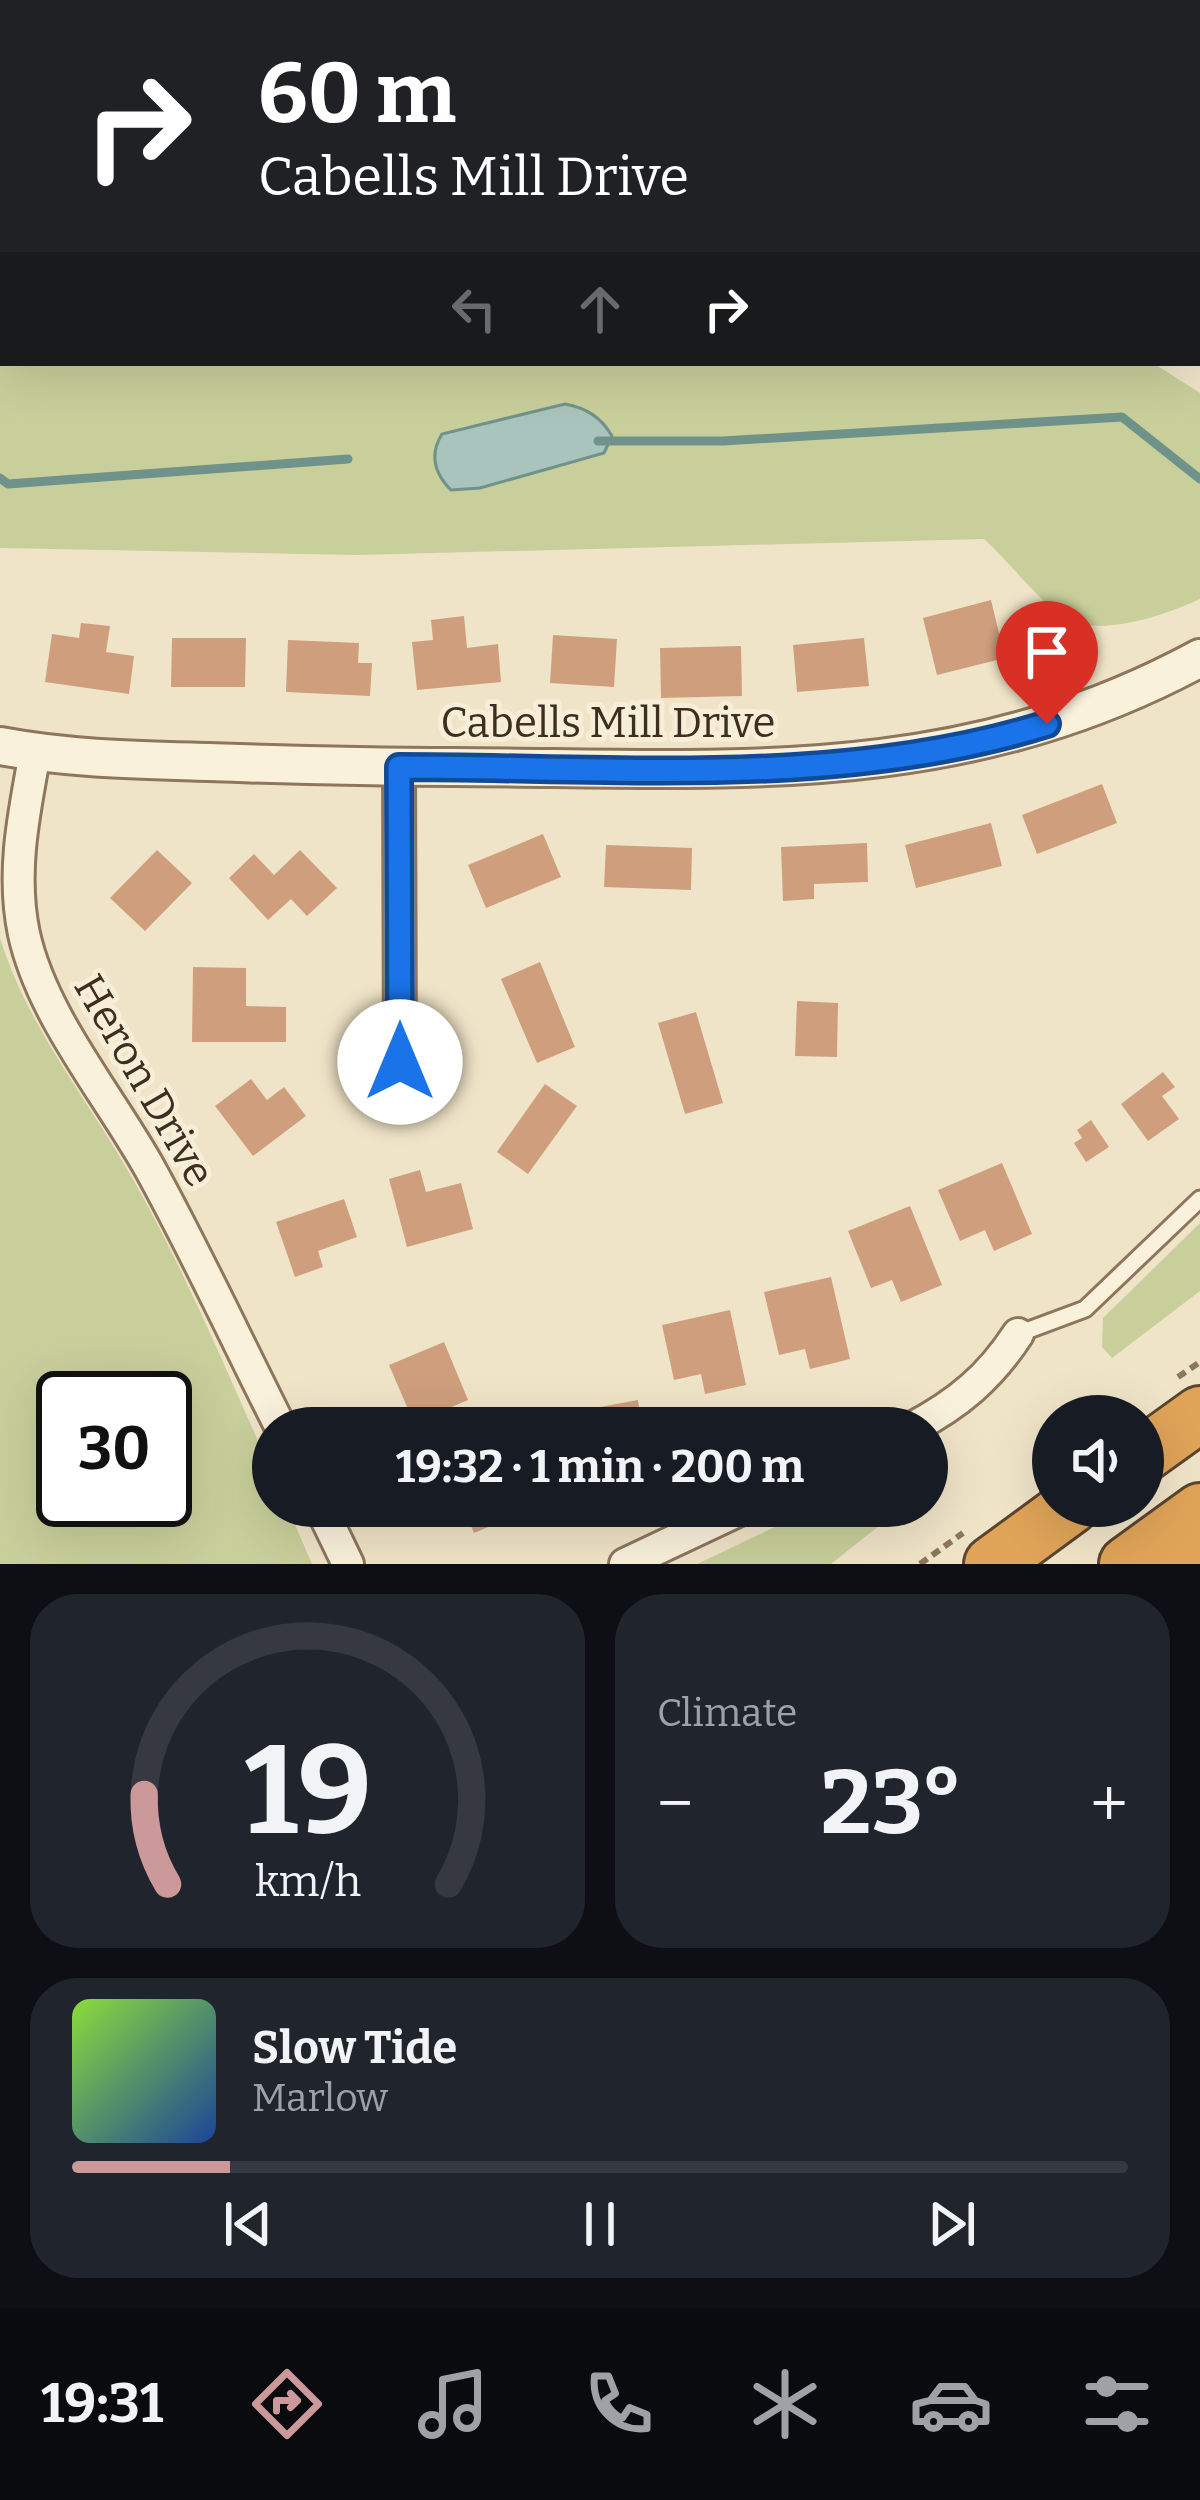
<!DOCTYPE html>
<html lang="en">
<head>
<meta charset="utf-8">
<style>
	:root { --surface:#171b24; --page:#20242c; --text:#f1f3f6; --muted:#9ea1a6; --line:#363941; --accent:#cc999b }
	body { margin:0; font-family:Bitter,serif; background:var(--page); color:var(--text); height:100vh; display:flex; flex-direction:column; font-size:45px; white-space:nowrap }
	* { box-sizing:border-box; margin:0 }
	p { font-size:39px; color:var(--muted) }
	.icon { flex:none; width:66px; height:66px; fill:none; stroke:currentColor; stroke-width:2; stroke-linecap:round; stroke-linejoin:round }
	.map { position:relative; height:1564px; overflow:hidden }
	.panel { display:flex; flex-direction:column; gap:30px; padding:30px; background:#0d0f14; flex:1 }
	.panel>* { flex:none }
	.hud { position:absolute; left:0px; top:0px; width:1200px; height:366px; box-shadow:0 12px 48px #0002; background:#202124; color:#fff; overflow:hidden }
	.buttons { position:absolute; left:1032px; top:1395px; display:grid; gap:24px }
	.buttons a { display:grid; place-items:center; width:132px; height:132px; border-radius:50%; background:var(--surface); box-shadow:0 12px 48px #0002; font-size:60px }
	.speed { position:absolute; left:36px; top:1371px; display:flex; gap:24px; font-size:60px; font-weight:700; text-align:center }
	.speed>* { display:grid; place-content:center; width:156px; height:156px; border-radius:50%; background:var(--surface); box-shadow:0 12px 48px #0002; line-height:1 }
	.speed .limit { border:6px solid #111; border-radius:18px; background:#fff; color:#111 }
	.pin { position:absolute; display:grid; place-items:center; width:102px; height:102px; color:#fff; margin:-123px -51px; border-radius:50% 50% 50% 0; rotate:-45deg; box-shadow:0 0 12px #0007 }
	.pin .icon { rotate:45deg }
	.me { position:absolute; width:132px; margin:-66px; rotate:0deg; stroke-linejoin:round; filter:drop-shadow(0 0 9px #0008) }
	.turn { display:flex; align-items:center; gap:42px; height:252px; padding:0 60px; font-size:54px }
	.turn .icon { width:156px; height:156px; stroke-width:2.5 }
	.turn b { display:block; font-size:84px; line-height:102px }
	.lanes { display:flex; align-items:center; height:114px; padding:0 60px; background:#0003; justify-content:center; gap:60px; direction:ltr }
	.lanes .off { opacity:.35 }
	.big { font-size:90px; font-weight:700; line-height:1.1 }
	.panel .card { flex:1; display:flex; flex-direction:column; justify-content:center; gap:18px; min-width:0; padding:0 42px; border-radius:48px; background:var(--page) }
	.panel .dial { align-items:center; gap:0 }
	.dial svg { height:312px; overflow:visible; fill:none; stroke:var(--line); stroke-width:7; stroke-linecap:round; text-anchor:middle }
	.dial text { fill:var(--text); stroke:none }
	.song { display:flex; align-items:center; gap:36px }
	.cover { width:144px; height:144px; border-radius:18px; background:linear-gradient(135deg,hsl(90 70% 55%),hsl(220 70% 35%)) }
	.played { height:12px; border-radius:6px; background:linear-gradient(90deg,var(--accent) 15%,var(--line) 15%) }
	.keys { display:flex; justify-content:space-around; direction:ltr }
	.heat { display:flex; justify-content:space-between; align-items:center; font-size:66px; direction:ltr }
	.panel .tiles { flex:1; display:grid; gap:30px; grid-template-columns:1fr 1fr }
	.card:last-child { grid-column:span 2 }
	.trip { position:absolute; left:252px; top:1407px; width:696px; height:120px; border-radius:60px; background:var(--surface); box-shadow:0 12px 48px #0002; font-weight:700; line-height:120px; text-align:center }
	.tabs { display:flex; height:192px; justify-content:space-around; align-items:center; background:#090b0e; color:var(--muted) }
	.tabs .icon { width:84px; height:84px }
	.tabs .on { color:var(--accent) }
	.tabs b { font-size:54px; color:var(--text) }
	.map>svg:first-child { display:block }
</style>
</head>
<body>
<div class="map">
<svg width="1200" height="1564" viewBox="0 0 1200 1564">
	<rect width="100%" height="100%" fill="#f0e4c8"/>
	<path fill="#c9cf9b" fill-rule="evenodd" d="M0 196 3 363H1153L1200 393V599C1165 615 1091 642 1057 613 1031 591 1009 562 984 539L356 555 0 548Z
		M0 938C28 1028 89 1101 134 1181 187 1275 229 1376 273 1475V1506H287L312 1564H0ZM63 1398H165V1500H63Z
		M1200 1223V1291L1112 1358 1102 1347 1103 1318Z
		M819 1506H904L831 1564H697Z"/>
	<path fill="#a9c4bc" stroke="#6f938a" stroke-width="3" d="M565 404C586 408 601 417 612 436L604 453 480 488 451 490C434 473 429 455 442 434Z"/>
	<g fill="none" stroke-linecap="round" stroke-linejoin="round">
		<path stroke="#6f938a" stroke-width="9" d="M598 441H723L1122 417 1200 479
			M0 478 8 484 348 459"/>
	</g>
	<path fill="#cf9f7d" d="M991 600 1005 658 937 675 923 618Z
		M464 616 467 648 498 644 501 682 417 690 412 642 433 640 431 620Z
		M81 623 110 626 106 652 134 656 129 694 45 682 52 634 79 638Z
		M553 635 617 639 614 687 550 683Z
		M172 638H246L245 687H171Z
		M864 638 869 686 797 692 793 645Z
		M288 640 359 643 358 663H372L370 696 286 692Z
		M741 646 742 696 661 698 660 648Z
		M1102 784 1117 823 1037 854 1022 815Z
		M991 823 1002 866 916 888 905 845Z
		M543 834 561 877 486 908 468 865Z
		M867 843 868 882 814 884V899L783 901 781 847Z
		M606 845 692 848 691 890 604 887Z
		M157 850 192 883 145 931 110 898Z
		M300 850 337 888 307 916 291 899 268 920 229 878 254 854 274 875Z
		M540 962 575 1047 537 1063 501 979Z
		M193 967 246 968V1006L286 1007V1042H192Z
		M797 1001 838 1003 837 1057 795 1056Z
		M696 1012 723 1103 685 1114 658 1023Z
		M1163 1072 1175 1087 1162 1096 1179 1119 1148 1141 1121 1104Z
		M251 1079 267 1100 284 1087 306 1116 253 1156 215 1106Z
		M545 1084 577 1106 528 1174 497 1152Z
		M1091 1120 1109 1147 1086 1162 1074 1143 1082 1138 1077 1130Z
		M1002 1163 1032 1234 994 1251 985 1230 960 1241 938 1190Z
		M420 1170 426 1192 461 1183 473 1229 407 1247 389 1179Z
		M344 1199 357 1237 318 1251 323 1267 295 1277 276 1222Z
		M910 1206 942 1285 901 1302 892 1280 871 1288 848 1231Z
		M831 1277 850 1359 810 1369 805 1349 779 1355 764 1292Z
		M730 1310 746 1385 705 1394 701 1374 674 1380 662 1325Z
		M444 1342 468 1400 414 1423 389 1365Z
		M638 1400 642 1428H576L573 1412Z
		M463 1506H538L474 1533Z"/>
	<g fill="none" stroke-linecap="round" stroke-linejoin="round">
		<defs>
			<path id="service" d="M1018 1334 1085 1309 1200 1199"/>
			<path id="minor" d="M705 0 717 3
				M197 3 200 0
				M864 3V0
				M1197 164 1200 166
				M35 753C24 813 11 873 24 934 42 1016 108 1094 149 1167 196 1252 237 1341 281 1428
				M399 767 400 1062
				M912 1428C958 1404 990 1377 1018 1334
				M320 1506 348 1564
				M625 1564 748 1506"/>
			<path id="tertiary" d="M0 746C69 759 138 760 208 762 290 765 372 767 454 767 722 768 954 791 1200 658"/>
			<path id="motorway" d="M1143 1455 1200 1414
				M992 1564 1071 1506
				M1127 1564 1200 1511
				M1197 1564 1200 1561"/>
		</defs>
		<use href="#service" stroke="#8d765c" stroke-width="21"/>
		<use href="#minor" stroke="#8d765c" stroke-width="36"/>
		<use href="#tertiary" stroke="#8d765c" stroke-width="42"/>
		<use href="#motorway" stroke="#5b4430" stroke-width="60"/>
		<path stroke="#8d765c" stroke-width="6" stroke-dasharray="9 6" stroke-linecap="butt" d="M1178 1377 1200 1362
			M920 1564 963 1533"/>
		<use href="#service" stroke="#faf1dc" stroke-width="15"/>
		<use href="#minor" stroke="#faf1dc" stroke-width="30"/>
		<use href="#tertiary" stroke="#faf1dc" stroke-width="36"/>
		<use href="#motorway" stroke="#e0a458" stroke-width="54"/>
	</g>
	<g fill="none" stroke-linecap="round" stroke-linejoin="round">
		<defs>
			<path id="route" d="M400 1062 399 767C614 767 839 789 1047 724"/>
		</defs>
		<use href="#route" stroke="#114b97" stroke-width="30"/>
		<use href="#route" stroke="#1a73e8" stroke-width="21"/>
	</g>
	<g text-anchor="middle" stroke-width="10" stroke-linejoin="round" paint-order="stroke">
		<g font-size="42" fill="#3d2e20" stroke="#f7eed8">
			<text x="608" y="737">Cabells Mill Drive</text>
			<text transform="translate(145 1080) rotate(60)" y="15">Heron Drive</text>
		</g>
	</g>
</svg>
<div class="buttons">
<a><svg class="icon" aria-label="sound" viewBox="0 0 24 24"><path d="M4 9h4l5-4v14l-5-4H4zM17 9q2 3 0 6"/></svg></a>
</div>
<div class="speed"><div class="limit">30</div></div>
<div class="pin" style="left:1047px;top:724px;background:#d93025"><svg class="icon" aria-label="arrive" viewBox="0 0 24 24"><path d="M6 21V4h12l-3 4 3 4H6"/></svg></div>
<svg class="me" style="left:400px;top:1062px" viewBox="-20 -20 40 40"><circle r="19" fill="#fff"/><path d="M0-13L10 11 0 6-10 11z" fill="#1a73e8"/></svg>
<div class="trip">19:32 · 1 min · 200 m</div>
<div class="hud">
<div class="turn"><svg class="icon" aria-label="right" viewBox="0 0 24 24"><path d="M7 20v-9h11M14 6l5 5-5 5"/></svg><div><b>60 m</b>Cabells Mill Drive</div></div>
<div class="lanes"><svg class="icon off" aria-label="left" viewBox="0 0 24 24"><path d="M17 20v-9H6M10 6l-5 5 5 5"/></svg><svg class="icon off" aria-label="ahead" viewBox="0 0 24 24"><path d="M12 20V5M6 11l6-6 6 6"/></svg><svg class="icon" aria-label="right" viewBox="0 0 24 24"><path d="M7 20v-9h11M14 6l5 5-5 5"/></svg></div>
</div>
</div>
<section class="panel">
<div class="tiles">
<div class="card dial"><svg viewBox="0 0 100 80">
<path d="M14 69A42 42 0 1 1 86 69"/>
<path d="M14 69A42 42 0 0 1 8 46" stroke="#cc999b"/>
<text x="50" y="56" font-size="32" font-weight="700">19</text>
<text x="50" y="72" font-size="11">km/h</text>
</svg></div>
<div class="card"><p>Climate</p>
<div class="heat"><a>−</a><b class="big">23°</b><a>+</a></div>
</div>
<div class="card">
<div class="song"><i class="cover"></i><div><b>Slow Tide</b><p>Marlow</p></div></div>
<div class="played"></div>
<div class="keys"><svg class="icon" aria-label="previous" viewBox="0 0 24 24"><path d="M18 5L8 12l10 7zM5 5v14"/></svg><svg class="icon" aria-label="pause" viewBox="0 0 24 24"><path d="M8 5v14M16 5v14"/></svg><svg class="icon" aria-label="next" viewBox="0 0 24 24"><path d="M6 5l10 7-10 7zM19 5v14"/></svg></div>
</div>
</div>
</section>
<nav class="tabs">
<b>19:31</b>
<svg class="icon on" aria-label="directions" viewBox="0 0 24 24"><path d="M12 3l9 9-9 9-9-9zM9 14v-3h6M13 9l2 2-2 2"/></svg>
<svg class="icon" aria-label="music" viewBox="0 0 24 24"><path d="M9 18V5l10-2v13"/><circle cx="6" cy="18" r="3"/><circle cx="16" cy="16" r="3"/></svg>
<svg class="icon" aria-label="phone" viewBox="0 0 24 24"><path d="M5 4h4l2 5-3 2q2 4 5 5l2-3 5 2v4C11 20 4 13 5 4z"/></svg>
<svg class="icon" aria-label="climate" viewBox="0 0 24 24"><path d="M12 3v18M4 7l16 10M4 17L20 7"/></svg>
<svg class="icon" aria-label="car" viewBox="0 0 24 24"><path d="M5 17H2v-5l4-1 3-4h7l3 4 3 1v5h-3M9 17h6M6 11h13"/><circle cx="7" cy="17" r="2"/><circle cx="17" cy="17" r="2"/></svg>
<svg class="icon" aria-label="filters" viewBox="0 0 24 24"><path d="M4 7h16M4 17h16"/><circle cx="9" cy="7" r="2"/><circle cx="15" cy="17" r="2"/></svg>
</nav>
</body>
</html>
